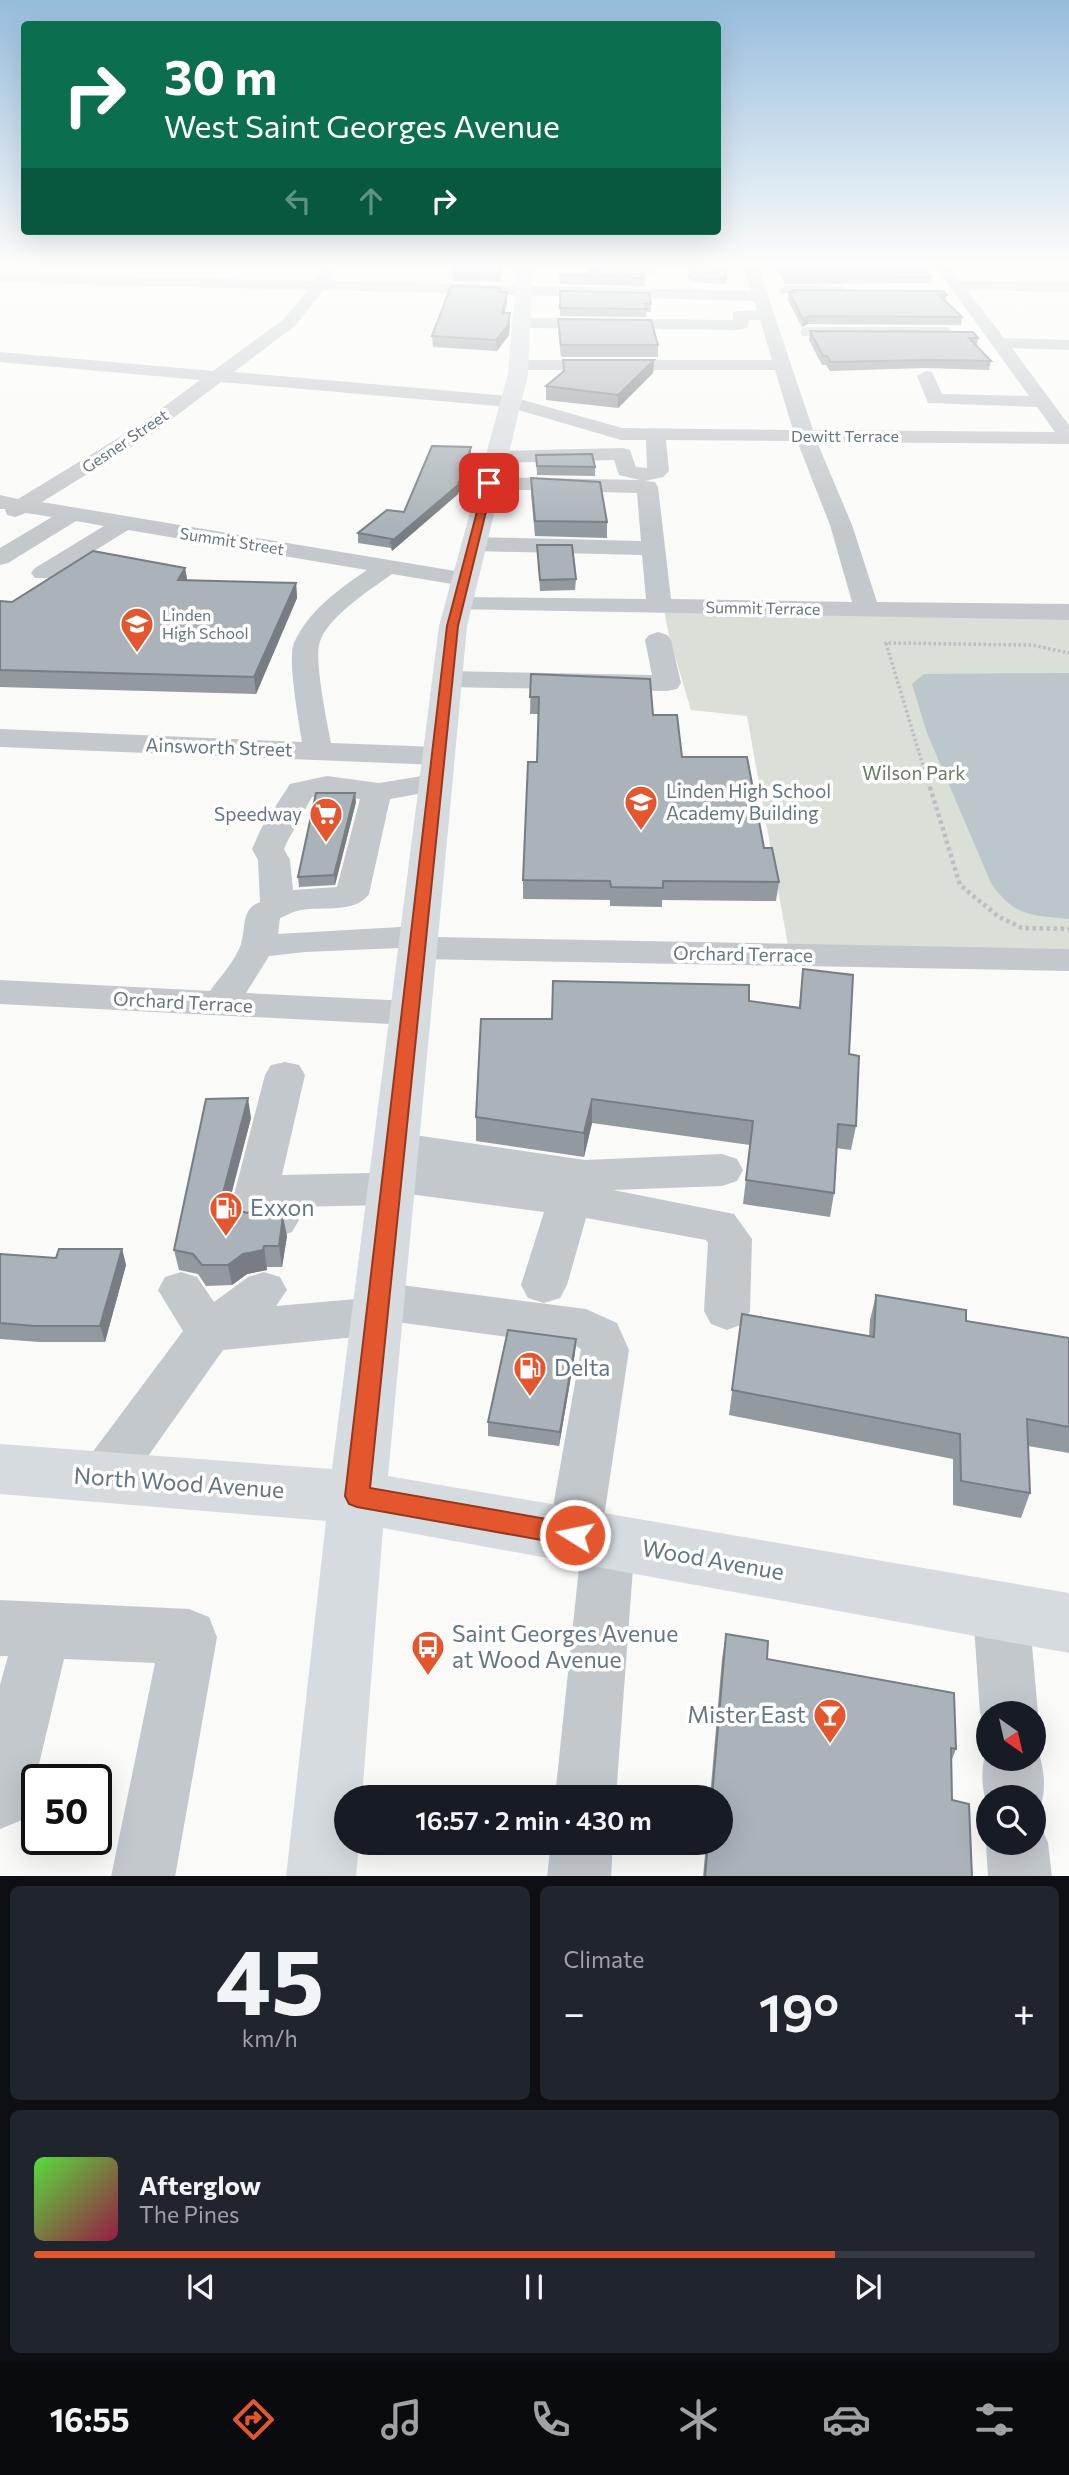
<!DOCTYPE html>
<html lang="en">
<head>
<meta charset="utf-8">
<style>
	:root { --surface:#171b24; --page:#20242c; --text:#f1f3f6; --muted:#9ea1a6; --line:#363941; --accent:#e4572e }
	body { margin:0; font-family:Commissioner,sans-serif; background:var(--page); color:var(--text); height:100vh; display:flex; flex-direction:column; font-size:26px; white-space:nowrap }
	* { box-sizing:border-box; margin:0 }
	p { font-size:23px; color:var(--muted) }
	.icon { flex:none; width:38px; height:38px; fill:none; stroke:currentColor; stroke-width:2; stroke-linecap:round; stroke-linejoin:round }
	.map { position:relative; height:1876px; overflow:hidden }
	.details { display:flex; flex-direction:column; gap:10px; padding:10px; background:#0d0f14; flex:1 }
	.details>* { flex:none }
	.top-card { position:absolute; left:21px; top:21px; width:700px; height:214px; border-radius:7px; box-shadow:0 7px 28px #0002; background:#0b6e4f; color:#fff; overflow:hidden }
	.needle { width:46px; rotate:146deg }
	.fabs { position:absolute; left:976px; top:1701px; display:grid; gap:14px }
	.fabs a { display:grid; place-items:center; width:70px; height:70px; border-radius:50%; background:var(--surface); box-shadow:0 7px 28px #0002; font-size:35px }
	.speed { position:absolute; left:21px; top:1764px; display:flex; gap:14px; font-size:35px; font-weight:700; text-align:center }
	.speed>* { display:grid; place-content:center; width:91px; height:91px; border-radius:50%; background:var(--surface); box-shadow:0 7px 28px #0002; line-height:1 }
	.speed .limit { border:4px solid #111; border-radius:10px; background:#fff; color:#111 }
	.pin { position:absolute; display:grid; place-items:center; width:60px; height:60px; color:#fff; margin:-30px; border-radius:14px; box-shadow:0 4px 10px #0006 }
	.me { position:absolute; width:77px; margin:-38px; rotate:280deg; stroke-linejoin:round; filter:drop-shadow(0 0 5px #0008) }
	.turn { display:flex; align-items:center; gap:24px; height:147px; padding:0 28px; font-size:32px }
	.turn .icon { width:91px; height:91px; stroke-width:2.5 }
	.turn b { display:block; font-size:49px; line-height:60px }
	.lanes { display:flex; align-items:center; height:66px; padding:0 28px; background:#0003; justify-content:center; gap:35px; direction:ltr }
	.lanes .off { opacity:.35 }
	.big { font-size:52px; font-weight:600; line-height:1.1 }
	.details .card { flex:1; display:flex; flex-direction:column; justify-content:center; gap:10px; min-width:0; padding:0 24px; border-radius:10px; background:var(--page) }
	.details .dial { align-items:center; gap:0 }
	.dial b { font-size:91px; line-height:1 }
	.song { display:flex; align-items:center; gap:21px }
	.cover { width:84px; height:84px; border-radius:10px; background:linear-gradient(135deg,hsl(110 70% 55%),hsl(340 70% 35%)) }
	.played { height:7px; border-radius:4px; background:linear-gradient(90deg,var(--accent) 80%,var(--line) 80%) }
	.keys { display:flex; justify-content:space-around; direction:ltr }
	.heat { display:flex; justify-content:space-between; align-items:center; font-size:38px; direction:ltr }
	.details .tiles { flex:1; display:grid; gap:10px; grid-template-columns:1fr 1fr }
	.card:last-child { grid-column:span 2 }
	.trip { position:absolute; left:334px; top:1785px; width:399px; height:70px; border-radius:35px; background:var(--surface); box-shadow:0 7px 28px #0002; font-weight:600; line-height:70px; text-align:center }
	.dock { display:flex; height:112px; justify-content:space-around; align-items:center; background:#090b0e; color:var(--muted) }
	.dock .icon { width:49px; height:49px }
	.dock .active { color:var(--accent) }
	.dock b { font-size:32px; color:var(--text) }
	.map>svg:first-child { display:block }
</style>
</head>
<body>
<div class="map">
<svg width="1069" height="1877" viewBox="0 0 1069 1877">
	<rect width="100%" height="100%" fill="#fafaf8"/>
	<path fill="#dadfd7" d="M664 610 1069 614V955L789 951 747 716 691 710 669 636Z"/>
	<path fill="#bbc7cb" d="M1069 673V919C1032 915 1014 917 991 883L927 733 912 684 924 674Z"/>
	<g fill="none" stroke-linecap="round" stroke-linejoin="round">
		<path stroke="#bbbfc2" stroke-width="3.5" stroke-dasharray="2.5 2.5" stroke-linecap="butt" d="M930 789 886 643 1032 645 1069 653"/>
		<path stroke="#bbbfc2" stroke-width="4.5" stroke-dasharray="3.5 3.5" stroke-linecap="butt" d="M930 787 960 885 999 917 1022 928 1069 929"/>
		<path fill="#c3c8cc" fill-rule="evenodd" d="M638 266H653L655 271C643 283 607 287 594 276 605 266 625 276 640 269Z
			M744 266H758L813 430 1055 432 1037 407 928 403 917 376 926 371 932 372 942 394 1029 396 935 266H950L960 281 1069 282V292L967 290 1004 338 1069 340V350L1012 348 1069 425V444L817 442 852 525 877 602 1069 604V620L449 609 446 604 449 599 458 597 646 599 642 555 473 551 465 549 461 544 465 539 473 537 641 541 637 493 489 489 482 487 478 483 482 479 489 477 640 480 619 475 614 460 495 463 488 461 485 457 488 453 495 451 623 448 630 450 636 467 647 468 646 440H621L508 407 221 382 152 434 42 502 473 574 476 579 473 584 464 586 392 574C370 590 325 618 319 645 315 664 327 722 331 743L438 747 448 750 453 756 448 762 438 765 0 747V729L302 742C299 722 287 659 294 643 309 610 338 590 367 570L128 530 51 578H35L31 573 35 568 104 526 76 521 8 563 0 565V548L52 517 26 513 15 517 7 515 5 509H0V495L18 499 138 426 200 380 0 362V352L213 371 284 319 308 290 0 282V274L315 281 323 271 328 270 335 274 330 281 751 291ZM323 290 754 301 757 310 733 312V320L523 318 515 323 523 328 738 330 748 327 749 320H760L772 360H519L510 365 519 370H775L793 430 622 428 509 396 234 372 296 325ZM666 440 797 441 830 525 852 602 671 599 658 487 655 482 645 481 663 477 669 471Z
			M787 285 841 286 849 291 841 296 782 293 779 290Z
			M808 327H946L954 332 946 337 802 336 800 332 802 328Z
			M658 632 667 635 671 640 681 683 677 689 667 691 447 687 437 685 433 679 437 673 447 671 652 675 645 640 649 635Z
			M435 774 446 777 450 783 446 789 390 799 369 894C355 914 322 906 301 910 294 911 287 915 280 918L278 934 417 926 429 929 434 937 1069 949V971L416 959 404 956 399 948 305 952 269 956 246 993 409 1001 422 1004 428 1013 422 1022 409 1025 0 1004V980L210 991C220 977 236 960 241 944 246 928 241 909 260 902L258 860 252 849 262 827 290 784 327 776 379 783ZM327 794 360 799 337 887 293 890 290 860 284 849 287 842 312 797Z
			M285 1062 299 1065 305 1075 282 1175 371 1173 376 1165 390 1161 379 1158 373 1147 379 1136 394 1132 585 1160 722 1154 737 1159 743 1170 737 1181 722 1186 613 1190 734 1214 752 1239 750 1311 743 1324 727 1330 711 1324 704 1311 708 1243 706 1240 586 1218 567 1285 560 1298 544 1303 528 1298 521 1285 544 1212 409 1194 405 1200 390 1205 292 1207 299 1220 292 1232C281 1236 268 1239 259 1228L251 1231 236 1226 229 1214 265 1075 271 1065Z
			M181 1272 197 1277 214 1302 248 1277 264 1272 280 1277 287 1290 276 1306 356 1299 362 1288 378 1282 586 1309 617 1323 629 1350 604 1517 608 1516 627 1523 635 1541 616 1797H555L580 1558 575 1560 556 1553 548 1535 581 1349 576 1346 396 1322 392 1329 376 1335 223 1350 122 1493 104 1500 86 1493 78 1477 86 1461 183 1331 158 1290 165 1277Z
			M1001 1584 1021 1592 1029 1611 1038 1713 1034 1723V1713H989V1734L980 1713 973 1611 981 1592Z
			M0 1600 189 1609 209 1617 217 1637 175 1877H111L155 1663 64 1659 31 1798 22 1820 0 1829V1685L8 1656H0Z
			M1034 1740C1045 1766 1049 1794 1035 1819L1039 1821 1048 1843 1052 1877H988L986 1843 989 1836V1843H1034V1797H989V1810C980 1788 980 1764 989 1743V1759H1034Z
			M551 1843H613L611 1877H547Z"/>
		<path fill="#d6dbdf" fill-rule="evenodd" d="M517 266H533L528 374 467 626 388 1476 1069 1593V1653L383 1528 362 1797H346V1843H359L356 1877H286L326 1521 0 1494V1444L332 1469 439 626 508 374Z"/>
	</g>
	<path fill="#929a9f" d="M501 266 500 282 453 281V274Z
		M587 266H635L634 268 603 269 597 273 616 277 645 278V286L560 284V274H589Z
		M690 266H727L726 284 689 282Z
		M775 266H924L932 277 931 283 785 284Z
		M793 290 947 295 946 301 962 317 961 325 808 324 802 327 788 300 789 292H793Z
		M560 291 651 304V312H646V317L560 316Z
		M500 292H507V302L504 313 510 323 509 335 497 351 433 347 432 336Z
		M558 319 658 345V357H561L558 331Z
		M810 331 978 338 977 346 991 361 989 370 926 368 830 371 826 365H822L809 340Z
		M563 360H654L653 373 618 408 546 400V386L563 372Z
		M471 447V456L458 494 392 551 391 548 358 543V533L404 512Z
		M536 455 595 467V476L537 475Z
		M531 478 607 522V538L535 536 531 493Z
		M537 545 576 579 575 590 540 591Z
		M185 568 187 580 296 583 297 598 256 694 0 687V601L12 602Z
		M531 674 653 715 682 757 764 848 779 882 776 901 662 900V907L610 906V900L523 899V880L537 762 538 714H530Z
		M356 802 335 885 299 887 298 877Z
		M803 969 849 1054 856 1126 851 1150 836 1148 834 1193 830 1217 743 1204 750 1145 592 1123 584 1157 476 1141V1117L552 1019 749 1001 799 1007Z
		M251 1118 229 1204 231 1208 287 1236 282 1267H267V1270L247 1274 232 1285 206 1286 198 1274 179 1270 174 1250Z
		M122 1249 126 1265 105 1342H39L0 1339V1254L56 1258Z
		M876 1295 966 1321 1069 1338V1453L1028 1446 1030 1493 1021 1518 953 1505V1459L729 1415 742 1314 869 1336 870 1320Z
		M576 1339 575 1353 559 1446 488 1436V1422Z
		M726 1634 767 1659 956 1749 951 1762 952 1800 972 1877H703L706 1843H721V1797H710L722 1659Z"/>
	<path fill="#777d82" d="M596 266H603V269L592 276V269Z
		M507 292V302L502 323V313Z
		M510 313 509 335 497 351 496 340Z
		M809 316 808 324 802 327 803 319Z
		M654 360 653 373 618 408V395Z
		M471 447V456L458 494 392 551 391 542Z
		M185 568 188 584 178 580Z
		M296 583 297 598 256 694 254 677Z
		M355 793 356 802 335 885 334 875Z
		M248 1098 251 1118 226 1213 223 1193Z
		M592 1099V1123L584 1157V1133Z
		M283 1216 287 1236 282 1267 279 1246Z
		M264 1246 267 1270 247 1274 232 1285 228 1265 243 1254Z
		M122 1249 126 1265 105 1342 100 1326Z
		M576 1339 575 1353 559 1446 560 1432Z"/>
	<path fill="#aab3b9" stroke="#777d82" stroke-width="2" d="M454 266H501L500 275 453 274Z
		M590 266H596L592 269 599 274 616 277 644 273 645 278 560 276V274H592Z
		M690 266H727L726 279 689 278Z
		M779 266H924L932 277 786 278Z
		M451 286 500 288 499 292H507L502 313H510L508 325 496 340 432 336Z
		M793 290 944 291 947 295H939L962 317 809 316 803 319 789 292H795Z
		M560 291 649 293 651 304H645L646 309 560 308Z
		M558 319 651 320 658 345H561Z
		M810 331 973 332 978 338H969L991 361 928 360 831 362 827 356H823Z
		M563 360H654L618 395 546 386 564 371Z
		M432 446 471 447 458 485 391 542 392 539 358 533 387 510 404 512Z
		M592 454 595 467 537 466 536 455Z
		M531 478 600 482 607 522 535 521Z
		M537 545H572L576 579 540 580Z
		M93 551 185 568 178 580 296 583 254 677 0 670V601L12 602Z
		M531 674 650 679 653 715H677L682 757H747L764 848H772L779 882 663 881V888L611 887 610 881 523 880 528 762H537L539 697H530Z
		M316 793H355L334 875 298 877Z
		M803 969 853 975 849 1054 859 1056 856 1126 838 1124 834 1193 746 1180 753 1121 592 1099 584 1133 476 1117 481 1019H552L553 981 749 985V1001L800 1008Z
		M248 1098 223 1193 231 1208 247 1213 255 1211 267 1217 283 1216 279 1246H264L263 1250 243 1254 228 1265H202L193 1254 174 1250 206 1099Z
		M59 1249H122L100 1326H34L0 1323V1254L56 1258Z
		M876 1295 966 1310V1321L1069 1338V1427L1027 1419 1030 1493 961 1481 960 1434 732 1390 742 1314 874 1337Z
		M508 1330 576 1339 560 1432 488 1422Z
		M726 1634 768 1641 767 1659 954 1693 956 1749 951 1748 952 1800 969 1804 972 1877H705L708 1843H721V1797H712Z"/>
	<linearGradient id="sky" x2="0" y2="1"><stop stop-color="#96bcdc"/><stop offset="0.5" stop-color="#fdfdfc"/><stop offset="1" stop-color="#fdfdfc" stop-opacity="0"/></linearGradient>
	<rect width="1069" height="529" fill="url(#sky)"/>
	<path fill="#e4572e" stroke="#94391e" stroke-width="2" d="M485 481 493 483 458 626 370 1488 575 1524 583 1527 587 1535 583 1543 575 1546 357 1507 349 1504 345 1496 447 626Z"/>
	<defs>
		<symbol id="school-pin" viewBox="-11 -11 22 30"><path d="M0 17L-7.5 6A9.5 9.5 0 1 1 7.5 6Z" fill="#e4572e" stroke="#fff"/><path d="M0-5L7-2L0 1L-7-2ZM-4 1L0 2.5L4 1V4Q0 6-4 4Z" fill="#fff"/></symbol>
		<symbol id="supermarket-pin" viewBox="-11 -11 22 30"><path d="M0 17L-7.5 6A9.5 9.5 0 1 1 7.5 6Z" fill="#e4572e" stroke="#fff"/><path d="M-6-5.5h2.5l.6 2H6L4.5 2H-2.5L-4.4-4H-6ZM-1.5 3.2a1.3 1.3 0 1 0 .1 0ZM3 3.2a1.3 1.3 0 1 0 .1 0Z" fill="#fff"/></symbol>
		<symbol id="fuel-pin" viewBox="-11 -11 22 30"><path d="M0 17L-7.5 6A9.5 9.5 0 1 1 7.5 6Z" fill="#e4572e" stroke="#fff"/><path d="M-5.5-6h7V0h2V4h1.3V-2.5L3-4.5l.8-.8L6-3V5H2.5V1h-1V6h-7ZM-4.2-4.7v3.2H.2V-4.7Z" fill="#fff"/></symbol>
		<symbol id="bus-pin" viewBox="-11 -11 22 30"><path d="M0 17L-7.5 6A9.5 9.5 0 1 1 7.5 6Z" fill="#e4572e" stroke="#fff"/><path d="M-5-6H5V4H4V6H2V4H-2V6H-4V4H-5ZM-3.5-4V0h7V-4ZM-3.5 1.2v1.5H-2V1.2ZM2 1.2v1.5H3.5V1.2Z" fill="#fff"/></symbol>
		<symbol id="bar-pin" viewBox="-11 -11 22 30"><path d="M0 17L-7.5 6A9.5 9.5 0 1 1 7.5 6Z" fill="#e4572e" stroke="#fff"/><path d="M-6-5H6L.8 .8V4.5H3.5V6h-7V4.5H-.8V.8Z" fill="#fff"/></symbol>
	</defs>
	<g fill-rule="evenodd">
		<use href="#school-pin" x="118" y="605" width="38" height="52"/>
		<use href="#school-pin" x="622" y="783" width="38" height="52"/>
		<use href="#supermarket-pin" x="307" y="795" width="38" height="52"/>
		<use href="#fuel-pin" x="207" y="1189" width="38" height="52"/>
		<use href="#fuel-pin" x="511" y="1349" width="38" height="52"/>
		<use href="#bus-pin" x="409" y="1628" width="38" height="52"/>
		<use href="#bar-pin" x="811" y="1696" width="38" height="52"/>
	</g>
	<g text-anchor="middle" stroke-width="7" stroke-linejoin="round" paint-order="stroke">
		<g font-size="16" fill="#657683" stroke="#fff">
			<text x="845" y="442">Dewitt Terrace</text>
			<text transform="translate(125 441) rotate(-34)" y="6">Gesner Street</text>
			<text transform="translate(232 541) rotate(9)" y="6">Summit Street</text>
			<text transform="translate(763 608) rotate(1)" y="6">Summit Terrace</text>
		</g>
		<g font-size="16" fill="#657683" stroke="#fff" text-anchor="start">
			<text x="162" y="621">Linden<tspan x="162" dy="18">High School</tspan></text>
		</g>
		<g font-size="19" fill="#657683" stroke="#fff">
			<text transform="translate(219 747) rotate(2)" y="7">Ainsworth Street</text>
			<text transform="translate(743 954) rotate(1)" y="7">Orchard Terrace</text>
			<text transform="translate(183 1002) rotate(3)" y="7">Orchard Terrace</text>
		</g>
		<g font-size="19" fill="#687a64" stroke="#fff">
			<text x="914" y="780">Wilson Park</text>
		</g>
		<g font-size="19" fill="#657683" stroke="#fff" text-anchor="start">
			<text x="666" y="798">Linden High School<tspan x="666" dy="22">Academy Building</tspan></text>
			<text x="302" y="821" text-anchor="end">Speedway</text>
		</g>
		<g font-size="23" fill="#657683" stroke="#fff" text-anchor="start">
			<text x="250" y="1216">Exxon</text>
			<text x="554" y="1376">Delta</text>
			<text x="452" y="1642">Saint Georges Avenue<tspan x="452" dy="26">at Wood Avenue</tspan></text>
			<text x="806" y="1723" text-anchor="end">Mister East</text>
		</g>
		<g font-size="23" fill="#657683" stroke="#fff">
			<text transform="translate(179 1483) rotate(4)" y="8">North Wood Avenue</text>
			<text transform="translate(713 1560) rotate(10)" y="8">Wood Avenue</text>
		</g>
	</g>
</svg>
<div class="fabs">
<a><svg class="needle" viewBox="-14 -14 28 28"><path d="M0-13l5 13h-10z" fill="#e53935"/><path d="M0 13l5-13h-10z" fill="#9ea1a6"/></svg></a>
<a><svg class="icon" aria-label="search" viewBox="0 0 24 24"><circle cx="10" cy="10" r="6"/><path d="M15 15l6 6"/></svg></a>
</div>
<div class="speed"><div class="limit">50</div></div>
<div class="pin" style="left:489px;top:483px;background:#d93025"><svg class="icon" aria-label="arrive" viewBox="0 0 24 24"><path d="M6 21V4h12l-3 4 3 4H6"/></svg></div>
<svg class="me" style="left:575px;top:1535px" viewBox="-20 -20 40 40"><circle r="17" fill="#e4572e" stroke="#fff" stroke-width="3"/><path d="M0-11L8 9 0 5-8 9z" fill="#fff"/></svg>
<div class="trip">16:57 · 2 min · 430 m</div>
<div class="top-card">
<div class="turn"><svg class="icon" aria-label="right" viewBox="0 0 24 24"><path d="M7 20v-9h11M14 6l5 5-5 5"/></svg><div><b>30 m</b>West Saint Georges Avenue</div></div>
<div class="lanes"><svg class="icon off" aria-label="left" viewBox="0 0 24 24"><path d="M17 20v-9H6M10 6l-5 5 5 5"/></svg><svg class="icon off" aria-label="ahead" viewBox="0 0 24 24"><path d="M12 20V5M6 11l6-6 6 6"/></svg><svg class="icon" aria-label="right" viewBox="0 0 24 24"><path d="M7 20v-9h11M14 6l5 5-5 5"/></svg></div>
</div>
</div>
<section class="details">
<div class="tiles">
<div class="card dial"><b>45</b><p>km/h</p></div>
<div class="card"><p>Climate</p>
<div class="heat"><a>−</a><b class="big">19°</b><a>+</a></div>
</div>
<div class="card">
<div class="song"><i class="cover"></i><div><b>Afterglow</b><p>The Pines</p></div></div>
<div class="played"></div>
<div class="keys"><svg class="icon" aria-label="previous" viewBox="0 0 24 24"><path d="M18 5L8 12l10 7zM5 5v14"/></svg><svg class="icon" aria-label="pause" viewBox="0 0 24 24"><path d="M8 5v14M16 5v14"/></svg><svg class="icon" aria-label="next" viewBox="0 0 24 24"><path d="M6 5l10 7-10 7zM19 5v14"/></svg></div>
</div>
</div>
</section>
<nav class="dock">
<b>16:55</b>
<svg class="icon active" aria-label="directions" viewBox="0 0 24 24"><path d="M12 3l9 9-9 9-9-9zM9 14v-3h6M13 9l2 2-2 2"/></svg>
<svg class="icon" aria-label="music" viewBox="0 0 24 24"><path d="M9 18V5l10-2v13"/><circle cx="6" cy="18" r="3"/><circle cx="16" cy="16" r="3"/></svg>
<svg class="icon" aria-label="phone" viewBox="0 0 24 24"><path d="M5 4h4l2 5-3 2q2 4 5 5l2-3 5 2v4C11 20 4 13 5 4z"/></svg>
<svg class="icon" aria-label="climate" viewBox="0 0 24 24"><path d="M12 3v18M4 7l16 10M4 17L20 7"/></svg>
<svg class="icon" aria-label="car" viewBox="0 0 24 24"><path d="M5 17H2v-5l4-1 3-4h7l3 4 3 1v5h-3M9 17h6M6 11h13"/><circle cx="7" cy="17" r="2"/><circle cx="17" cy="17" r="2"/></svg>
<svg class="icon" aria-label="filters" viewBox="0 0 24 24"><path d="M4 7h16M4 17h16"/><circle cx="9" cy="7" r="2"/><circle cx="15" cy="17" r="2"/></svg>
</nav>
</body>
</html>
